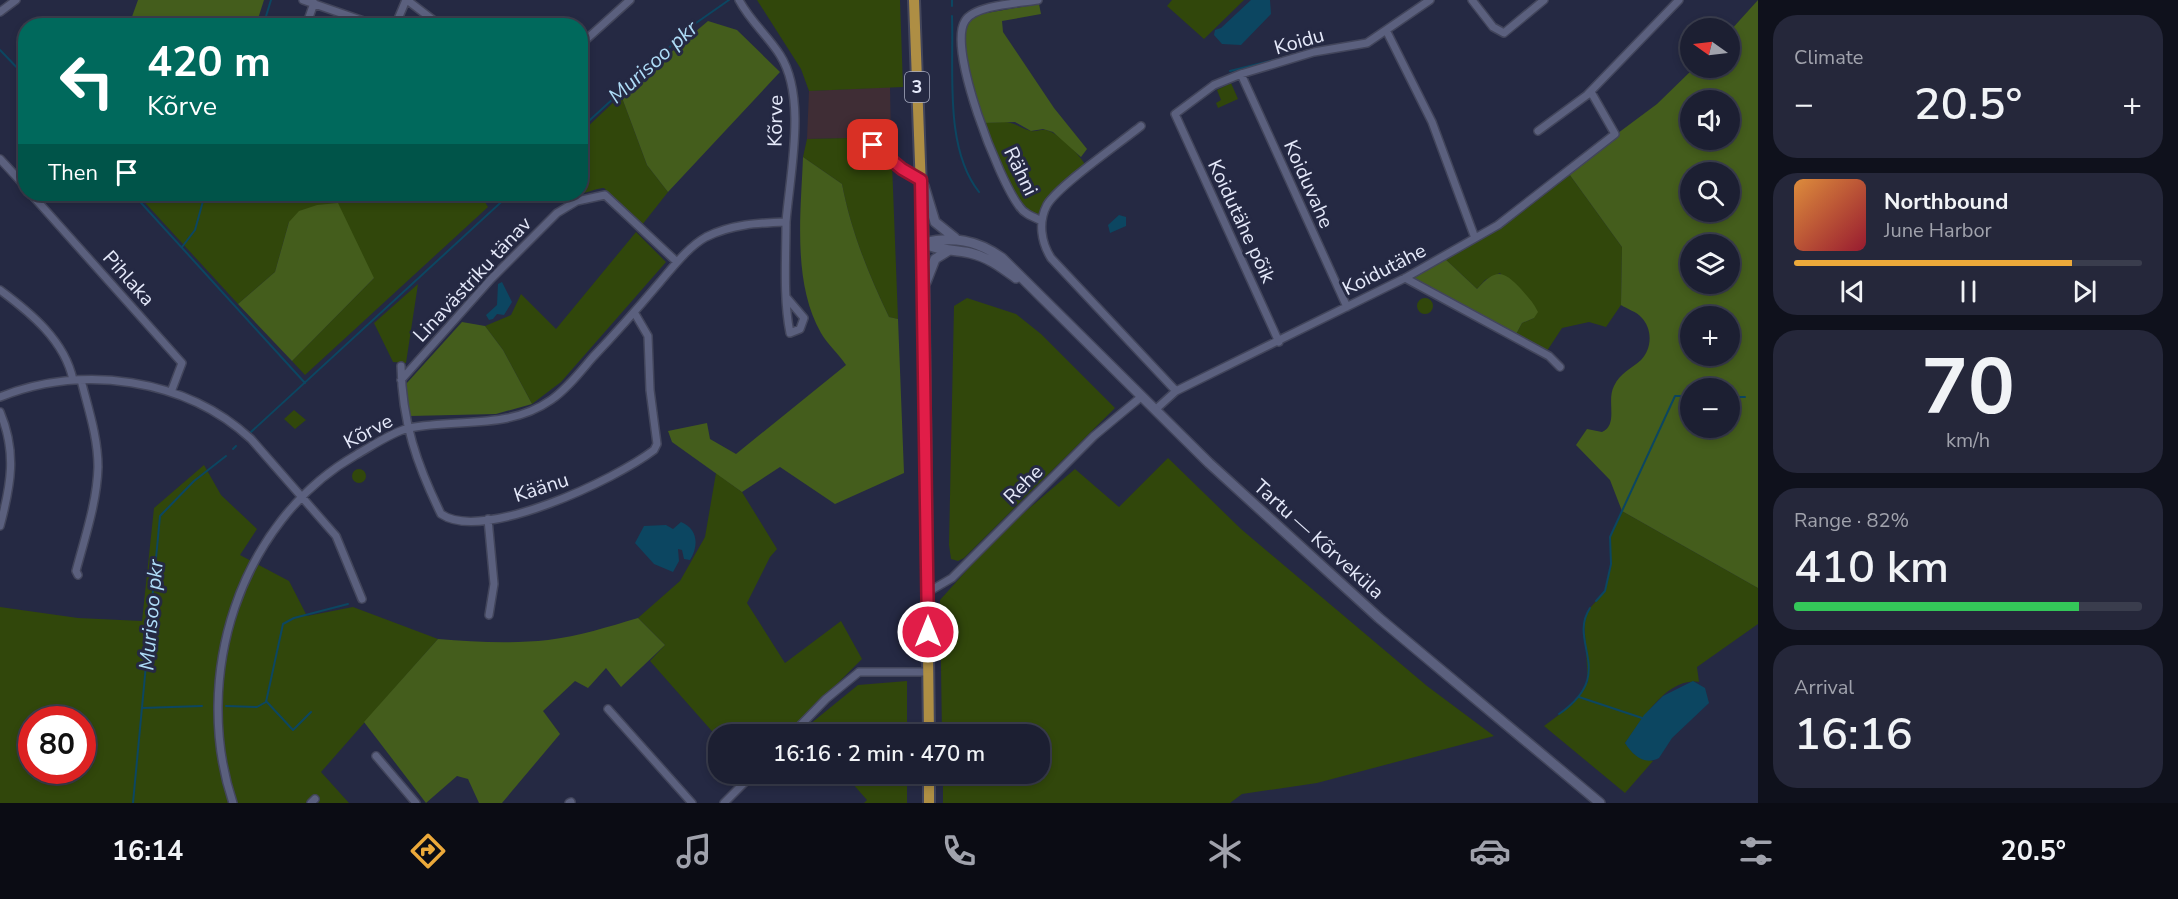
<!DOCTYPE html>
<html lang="en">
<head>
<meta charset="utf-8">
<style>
	:root { --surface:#1c1f32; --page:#25273a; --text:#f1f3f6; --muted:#a0a2ac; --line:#3a3d4d; --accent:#eca93a }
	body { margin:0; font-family:"Nunito Sans",sans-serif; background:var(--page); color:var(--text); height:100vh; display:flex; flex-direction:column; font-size:22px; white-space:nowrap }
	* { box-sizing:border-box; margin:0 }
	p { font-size:20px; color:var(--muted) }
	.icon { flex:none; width:33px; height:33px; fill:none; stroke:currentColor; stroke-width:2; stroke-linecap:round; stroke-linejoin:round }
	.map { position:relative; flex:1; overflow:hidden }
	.drawer { display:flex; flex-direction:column; gap:15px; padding:15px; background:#0f111c; width:420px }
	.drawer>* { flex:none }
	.top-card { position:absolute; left:18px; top:18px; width:570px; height:183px; border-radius:24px; box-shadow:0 3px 9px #0003,0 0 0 2px var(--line); background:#00695c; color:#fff; overflow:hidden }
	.needle { width:39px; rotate:284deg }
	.fabs { position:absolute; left:1680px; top:18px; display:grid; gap:12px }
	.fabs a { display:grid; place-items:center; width:60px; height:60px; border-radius:50%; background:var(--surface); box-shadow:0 3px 9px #0003,0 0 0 2px var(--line); font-size:30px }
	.speed { position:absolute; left:18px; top:706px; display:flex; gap:12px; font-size:30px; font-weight:700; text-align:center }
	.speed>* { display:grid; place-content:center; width:78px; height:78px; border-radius:50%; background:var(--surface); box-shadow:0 3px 9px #0003,0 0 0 2px var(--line); line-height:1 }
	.speed .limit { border:9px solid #d22; background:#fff; color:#111 }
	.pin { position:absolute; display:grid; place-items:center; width:51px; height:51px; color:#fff; margin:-26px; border-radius:12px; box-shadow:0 3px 9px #0006 }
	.me { position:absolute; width:66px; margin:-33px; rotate:0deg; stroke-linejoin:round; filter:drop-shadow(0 0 4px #0008) }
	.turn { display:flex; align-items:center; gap:21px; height:126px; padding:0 30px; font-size:27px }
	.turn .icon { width:78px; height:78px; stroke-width:2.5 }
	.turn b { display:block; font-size:42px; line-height:51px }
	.then { display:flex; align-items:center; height:57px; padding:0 30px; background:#0003; gap:12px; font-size:22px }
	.big { font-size:45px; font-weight:600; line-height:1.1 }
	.drawer .widget { flex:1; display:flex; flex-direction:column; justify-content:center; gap:9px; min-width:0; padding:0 21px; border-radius:24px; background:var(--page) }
	.drawer .dial { align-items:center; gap:0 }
	.dial b { font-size:78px; line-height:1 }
	.song { display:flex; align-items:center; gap:18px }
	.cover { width:72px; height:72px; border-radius:9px; background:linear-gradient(135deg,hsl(30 70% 55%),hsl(350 70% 35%)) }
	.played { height:6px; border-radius:3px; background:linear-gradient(90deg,var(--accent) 80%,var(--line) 80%) }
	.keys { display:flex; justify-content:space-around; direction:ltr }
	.heat { display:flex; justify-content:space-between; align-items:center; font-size:33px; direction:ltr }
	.charge { height:9px; border-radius:4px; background:linear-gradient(90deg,#34c759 82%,var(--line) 0) }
	.trip { position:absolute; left:708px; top:724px; width:342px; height:60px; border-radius:24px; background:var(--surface); box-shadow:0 3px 9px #0003,0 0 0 2px var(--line); font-weight:600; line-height:60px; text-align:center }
	.tabs { display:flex; height:96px; justify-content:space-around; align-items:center; background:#0b0c14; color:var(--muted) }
	.tabs .icon { width:42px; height:42px }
	.tabs .current { color:var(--accent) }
	.tabs b { font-size:27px; color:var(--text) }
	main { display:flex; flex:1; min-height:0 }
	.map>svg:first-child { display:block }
</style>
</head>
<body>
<main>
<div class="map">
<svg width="1758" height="803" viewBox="0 0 1758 803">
	<rect width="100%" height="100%" fill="#252943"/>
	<path fill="#3f2d35" d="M890 87 891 137 807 139 809 91Z"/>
	<path fill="#31470b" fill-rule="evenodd" d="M757 0H900L903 87 809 91 801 69Z
		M1172 0H1244L1204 39 1167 6Z
		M1231 83 1238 99 1218 108 1216 103 1221 100 1217 90Z
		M621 95 647 165 668 192 642 225 604 188C596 188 567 199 560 203L552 194H580L581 133Z
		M1004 122C1015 122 1021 129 1031 131 1036 132 1041 129 1046 130 1061 134 1081 156 1088 169L1052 197 1042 221 1019 207 982 123Z
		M891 137 898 319 889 317C868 273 851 231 842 184L803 157 807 139Z
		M1567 171 1622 247 1621 305 1606 327 1589 322 1562 328 1545 354 1514 338 1522 323 1534 318 1500 273 1485 280 1477 289 1443 257 1475 238Z
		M137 194H324L338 202 341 194H480L488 207 305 375 292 361 374 278 289 222 275 272 238 304Z
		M636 232 666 262 561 382 532 404 503 350 485 326 511 315 521 294 556 329Z
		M418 284 406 363 393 362 374 323Z
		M1417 306a8 8 0 1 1 16 0a8 8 0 1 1-16 0Z
		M967 298 1016 314 1041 334 1115 408 964 558 958 561 951 559 949 545 954 306Z
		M294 410 306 420 295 429 284 419Z
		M1168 458 1241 529 1427 686 1494 736 1317 783 1242 794 1230 803H943V774H1040V735H942L940 600 999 534 1075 469 1119 507Z
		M204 465 221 495 257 529 240 555 289 581 307 616 353 607 438 639 321 772 349 803H0V607L78 618 142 621 154 508ZM32 720H82V771H32Z
		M352 476a7 7 0 1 1 14 0a7 7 0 1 1-14 0Z
		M716 473 742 492 777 549 770 557 747 603 785 663 841 621 862 659 786 735H718V738L650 661 665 645 638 618 680 581 705 537Z
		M1622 511 1758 588V624L1697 667 1699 682C1666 677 1642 721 1625 743L1634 754 1653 761 1625 793 1544 726 1572 705 1588 682 1584 620 1590 608 1605 591 1611 564 1610 537Z
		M907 681V735H810L804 729 858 685Z
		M844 774H907V803H864L867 800Z"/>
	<path fill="#445d1c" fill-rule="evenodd" d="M138 0H264L256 25H129Z
		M1758 0V588L1622 511 1610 480 1576 445 1587 429 1602 432C1619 424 1606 401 1614 386 1620 373 1631 369 1641 360 1652 349 1653 329 1641 317 1637 312 1627 309 1621 305L1622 247 1567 171 1657 104 1694 68H1730V31ZM1690 100H1730V140H1690ZM1690 172H1730V212H1690ZM1690 244H1730V284H1690ZM1690 316H1730V356H1690ZM1690 388H1730V428H1690Z
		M1039 4 1041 14 1002 21 1003 32 1054 108 1087 149 1081 157 1053 132 1043 129 1031 131 1015 122 982 123 960 51 964 21 981 14Z
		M708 21 737 30 780 72 668 192 647 165 621 95Z
		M803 157 842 184C851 231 868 273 889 317L898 319 904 473 835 504 780 467 742 492 672 442 668 431 707 423 710 439 736 454 846 365C839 354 827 344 821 333 792 282 801 212 803 157Z
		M338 203 374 278 292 361 238 304 275 272 289 222 299 211 317 205Z
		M1443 257 1477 289C1496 268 1503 270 1521 289 1528 297 1534 303 1538 312L1534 318 1522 323 1514 338 1405 278Z
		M462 322 485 326 503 350 532 404 496 414 410 416 406 384Z
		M638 618 665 645 621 687 606 668 588 688 575 681 543 711 560 734 502 803H479L468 779 457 776 426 803 364 722 438 639C474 642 512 644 548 640 579 636 608 627 638 618Z"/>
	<path fill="#0c4661" d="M1251 0H1270L1271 14 1241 45 1222 44 1214 35 1215 30 1221 28Z
		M1119 215 1126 217V226L1110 233 1108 225Z
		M502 282 512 302 504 315 497 314 493 319 489 320 486 315 497 305 498 284Z
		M681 522C698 529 699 546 690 560L684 559 682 550 678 549 679 561 673 572 654 564 635 543 644 526 666 525 673 529Z
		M1693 681 1705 688 1709 703 1672 738 1659 758C1644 766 1633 755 1625 743L1644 715 1663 696Z"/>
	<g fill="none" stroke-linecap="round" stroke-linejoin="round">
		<path stroke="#0c4661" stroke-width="2" d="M952 0V6
			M952 16C954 70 944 148 979 192
			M263 26 271 0
			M0 50 26 77
			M1230 71 1290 56
			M580 129 696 23 729 0
			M133 194 305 383
			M182 247 195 230 205 194
			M1730 397H1745
			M251 432 510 194
			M233 449 236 446
			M1596 601 1605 591 1611 564 1610 537 1675 396H1690
			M1579 697 1642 718
			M266 701 293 730 311 712
			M226 706 257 707 266 702 283 624 294 618 348 604
			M142 708 202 706
			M1559 714C1618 673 1567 643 1590 608
			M133 803 160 516 194 481 226 456"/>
		<defs>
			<path id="minor" d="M303 0 378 26
				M407 0 441 26
				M1038 0C1020 3 974 5 965 21 947 49 999 180 1019 206 1024 214 1033 217 1042 221
				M1472 0 1493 27 1504 33 1544 0
				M0 12 16 0
				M306 26 314 3
				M390 26 398 19 406 0
				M1387 32 1432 122 1475 238
				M580 45 630 0
				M1241 74 1347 307
				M1141 126C1120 143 1058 186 1047 205 1038 222 1041 242 1051 258L1176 391
				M1538 131 1587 95 1679 0
				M873 145 902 169 921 180
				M0 159 26 187
				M31 194 182 363 171 392
				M786 222C786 258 783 298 790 333L800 329 804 318 787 298
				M1405 278 1549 356 1560 367
				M0 290C31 313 65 341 73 380
				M1279 342 1175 114 1214 85 1241 74 1314 52 1367 43 1430 0
				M401 366C402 422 417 465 441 514 483 543 616 479 654 450L657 444 650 390 648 336 634 312
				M401 380 491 279 557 213 577 201 605 195 677 262
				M0 397C82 364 185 378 251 439L336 536 362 599
				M1155 410 1176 391 1405 278 1498 225 1615 134 1591 92
				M0 412C17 452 11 485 0 526
				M488 519 494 584 489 615
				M78 575 76 571C85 537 97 502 98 467 98 437 88 408 81 380
				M928 592 952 578 1094 436 1141 397
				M608 709 692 803
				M791 735 826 699 859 672H928
				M376 756 416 803
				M233 803C191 678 239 522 356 455 372 446 392 432 409 428 458 418 508 430 551 400 567 389 580 372 593 357 616 333 638 308 660 282 673 267 688 247 706 237 732 224 758 223 786 222 790 173 807 97 780 55 768 36 750 21 739 0
				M311 803 315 799
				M569 803 571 802
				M724 803 753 774"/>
			<path id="secondary" d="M924 186 935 222 955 238
				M923 243C953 236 977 240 1002 258L1209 463 1379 618 1600 803
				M923 243C938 251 953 249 970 253 988 257 1001 267 1016 278
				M926 282 935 259 948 251"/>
			<path id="trunk" d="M914 0 923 243 929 735
				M929 774V803"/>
		</defs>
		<use href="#minor" stroke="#42455b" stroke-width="10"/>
		<use href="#secondary" stroke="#42455b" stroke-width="12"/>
		<use href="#trunk" stroke="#42455b" stroke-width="14"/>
		<use href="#minor" stroke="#5b607e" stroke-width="7"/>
		<use href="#secondary" stroke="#5b607e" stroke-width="9"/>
		<use href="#trunk" stroke="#ae8e44" stroke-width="10"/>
	</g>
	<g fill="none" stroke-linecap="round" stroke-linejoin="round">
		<defs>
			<path id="route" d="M873 145 902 169 921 180 928 632"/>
		</defs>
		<use href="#route" stroke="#92132f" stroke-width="15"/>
		<use href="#route" stroke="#e11d48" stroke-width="10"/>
	</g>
	<g text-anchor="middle" stroke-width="6" stroke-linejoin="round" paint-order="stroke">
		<rect fill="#252943" stroke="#abafc3" stroke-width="1.5" x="905" y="72" width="24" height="30" rx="4.5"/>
		<g font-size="18" font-weight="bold" fill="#e5e9fa">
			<text x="917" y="93">3</text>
		</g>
		<g font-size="20" fill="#e5e9fa" stroke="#252943">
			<text transform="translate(1299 41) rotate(-16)" y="7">Koidu</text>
			<text transform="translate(775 121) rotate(-89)" y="7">Kõrve</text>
			<text transform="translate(1021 171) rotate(64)" y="7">Rähni</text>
			<text transform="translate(1309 184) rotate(66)" y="7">Koiduvahe</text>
			<text transform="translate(1242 221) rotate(65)" y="7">Koidutähe põik</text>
			<text transform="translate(1384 269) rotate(-27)" y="7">Koidutähe</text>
			<text transform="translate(129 278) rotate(48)" y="7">Pihlaka</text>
			<text transform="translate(472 279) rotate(-47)" y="7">Linavästriku tänav</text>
			<text transform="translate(368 431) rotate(-28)" y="7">Kõrve</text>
			<text transform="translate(1023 484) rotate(-45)" y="7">Rehe</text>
			<text transform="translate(541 487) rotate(-18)" y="7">Käänu</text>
			<text transform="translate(1319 539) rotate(42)" y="7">Tartu — Kõrveküla</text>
		</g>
		<g font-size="21" font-style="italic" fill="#aedcf7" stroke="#252943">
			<text transform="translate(653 62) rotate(-42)" y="7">Murisoo pkr</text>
			<text transform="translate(151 615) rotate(-85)" y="7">Murisoo pkr</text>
		</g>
	</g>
</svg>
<div class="fabs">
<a><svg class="needle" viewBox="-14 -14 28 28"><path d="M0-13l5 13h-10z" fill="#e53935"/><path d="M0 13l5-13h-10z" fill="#a0a2ac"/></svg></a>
<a><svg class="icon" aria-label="sound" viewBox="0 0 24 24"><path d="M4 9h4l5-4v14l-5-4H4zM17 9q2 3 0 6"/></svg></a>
<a><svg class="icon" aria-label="search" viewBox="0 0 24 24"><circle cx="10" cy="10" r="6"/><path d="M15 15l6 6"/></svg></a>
<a><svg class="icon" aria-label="layers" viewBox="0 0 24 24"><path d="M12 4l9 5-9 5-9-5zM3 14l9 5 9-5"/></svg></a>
<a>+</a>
<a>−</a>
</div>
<div class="speed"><div class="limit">80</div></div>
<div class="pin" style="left:873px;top:145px;background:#d93025"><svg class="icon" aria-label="arrive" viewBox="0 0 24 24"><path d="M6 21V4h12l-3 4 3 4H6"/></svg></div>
<svg class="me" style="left:928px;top:632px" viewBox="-20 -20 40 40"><circle r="17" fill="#e11d48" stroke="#fff" stroke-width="3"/><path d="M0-11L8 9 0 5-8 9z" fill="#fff"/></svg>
<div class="trip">16:16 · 2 min · 470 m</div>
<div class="top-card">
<div class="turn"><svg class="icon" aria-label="left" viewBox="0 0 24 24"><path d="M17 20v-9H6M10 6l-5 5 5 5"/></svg><div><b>420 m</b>Kõrve</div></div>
<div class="then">Then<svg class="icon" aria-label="arrive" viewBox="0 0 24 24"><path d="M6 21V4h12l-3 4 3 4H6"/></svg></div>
</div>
</div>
<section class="drawer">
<div class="widget"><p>Climate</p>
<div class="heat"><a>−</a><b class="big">20.5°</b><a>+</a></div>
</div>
<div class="widget">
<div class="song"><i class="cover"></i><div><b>Northbound</b><p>June Harbor</p></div></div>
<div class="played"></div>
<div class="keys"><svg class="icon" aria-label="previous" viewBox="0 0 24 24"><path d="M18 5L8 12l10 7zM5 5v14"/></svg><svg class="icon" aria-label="pause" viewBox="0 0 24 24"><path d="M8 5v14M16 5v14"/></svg><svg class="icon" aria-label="next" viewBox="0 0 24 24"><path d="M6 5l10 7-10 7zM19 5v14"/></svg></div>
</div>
<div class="widget dial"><b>70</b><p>km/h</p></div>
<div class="widget"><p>Range · 82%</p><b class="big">410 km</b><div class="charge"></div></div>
<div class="widget"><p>Arrival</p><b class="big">16:16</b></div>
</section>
</main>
<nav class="tabs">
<b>16:14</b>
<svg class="icon current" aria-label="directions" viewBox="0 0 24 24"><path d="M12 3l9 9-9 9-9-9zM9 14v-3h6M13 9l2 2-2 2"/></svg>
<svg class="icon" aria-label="music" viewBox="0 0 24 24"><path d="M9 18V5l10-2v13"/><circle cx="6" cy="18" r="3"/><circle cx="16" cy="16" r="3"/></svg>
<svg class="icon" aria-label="phone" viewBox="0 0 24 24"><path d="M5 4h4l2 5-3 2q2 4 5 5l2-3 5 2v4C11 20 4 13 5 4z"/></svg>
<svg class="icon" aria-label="climate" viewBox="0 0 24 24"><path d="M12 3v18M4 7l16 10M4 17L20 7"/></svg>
<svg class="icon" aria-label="car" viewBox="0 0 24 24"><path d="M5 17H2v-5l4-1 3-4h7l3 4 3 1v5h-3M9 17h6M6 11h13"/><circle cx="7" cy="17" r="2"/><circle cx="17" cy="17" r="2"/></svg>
<svg class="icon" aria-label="filters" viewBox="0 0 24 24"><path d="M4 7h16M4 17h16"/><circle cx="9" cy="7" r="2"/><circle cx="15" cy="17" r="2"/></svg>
<b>20.5°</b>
</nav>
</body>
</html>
